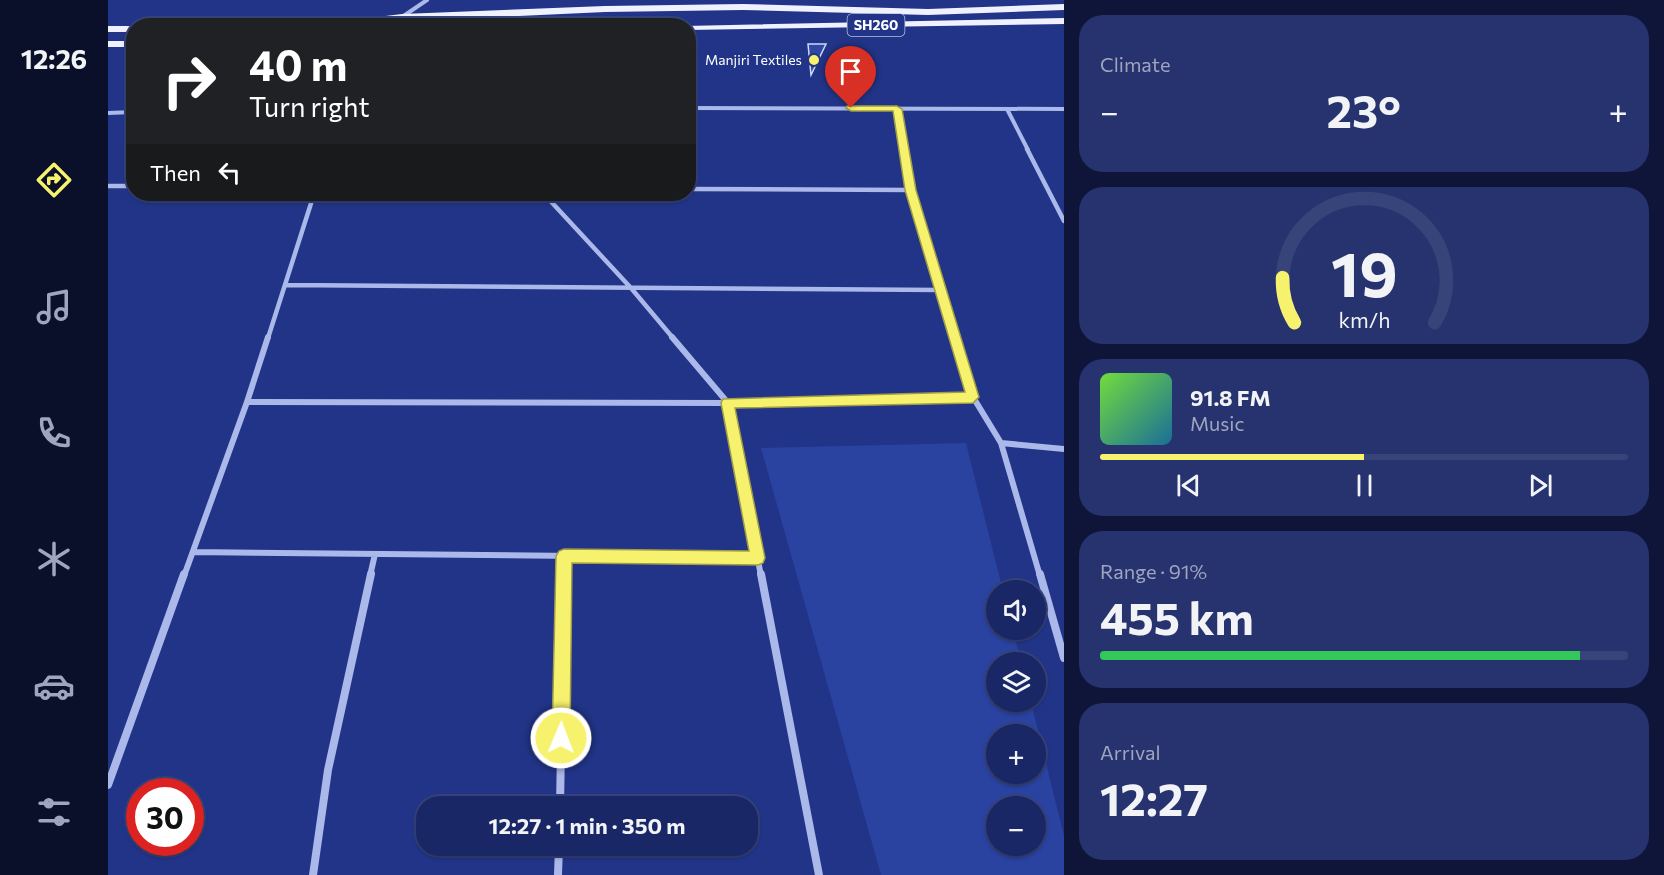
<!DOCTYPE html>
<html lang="en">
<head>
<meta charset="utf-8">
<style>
	:root { --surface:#192766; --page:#26336f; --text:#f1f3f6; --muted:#9fa5bf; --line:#37447a; --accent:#f7f26d }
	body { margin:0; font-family:Commissioner,sans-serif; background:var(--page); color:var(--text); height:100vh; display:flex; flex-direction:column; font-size:22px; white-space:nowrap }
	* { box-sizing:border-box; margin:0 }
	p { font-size:20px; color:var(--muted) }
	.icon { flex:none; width:33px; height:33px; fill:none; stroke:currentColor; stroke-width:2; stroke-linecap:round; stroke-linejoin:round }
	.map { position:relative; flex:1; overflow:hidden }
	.panel { display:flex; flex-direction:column; gap:15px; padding:15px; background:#0e1538; width:600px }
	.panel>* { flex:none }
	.guide { position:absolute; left:18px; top:18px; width:570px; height:183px; border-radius:24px; box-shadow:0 2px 4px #0004,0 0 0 2px var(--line); background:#202124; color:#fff; overflow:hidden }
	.controls { position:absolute; left:878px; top:580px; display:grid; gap:12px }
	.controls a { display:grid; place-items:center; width:60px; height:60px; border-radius:50%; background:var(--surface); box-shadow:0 2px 4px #0004,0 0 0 2px var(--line); font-size:30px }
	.speed { position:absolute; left:18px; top:778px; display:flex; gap:12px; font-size:30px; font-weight:700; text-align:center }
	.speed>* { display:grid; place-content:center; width:78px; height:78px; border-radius:50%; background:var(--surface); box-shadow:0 2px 4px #0004,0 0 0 2px var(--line); line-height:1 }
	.speed .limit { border:9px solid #d22; background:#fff; color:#111 }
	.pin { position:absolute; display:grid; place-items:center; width:51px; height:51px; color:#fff; margin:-62px -26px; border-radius:50% 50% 50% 0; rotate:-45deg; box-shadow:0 0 6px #0007 }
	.pin .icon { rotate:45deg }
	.me { position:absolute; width:66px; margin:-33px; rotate:1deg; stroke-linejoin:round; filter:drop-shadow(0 0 4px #0008) }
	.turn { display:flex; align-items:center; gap:21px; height:126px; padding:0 24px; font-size:27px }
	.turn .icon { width:78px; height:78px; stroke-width:2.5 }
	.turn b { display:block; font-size:42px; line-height:51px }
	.then { display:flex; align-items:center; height:57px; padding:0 24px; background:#0003; gap:12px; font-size:22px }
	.big { font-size:45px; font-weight:700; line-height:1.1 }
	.panel .tile { flex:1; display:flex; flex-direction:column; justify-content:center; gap:9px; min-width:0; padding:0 21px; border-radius:24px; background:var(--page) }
	.panel .dial { align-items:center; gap:0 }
	.dial svg { height:156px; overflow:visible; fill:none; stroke:var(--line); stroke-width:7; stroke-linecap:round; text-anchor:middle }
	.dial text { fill:var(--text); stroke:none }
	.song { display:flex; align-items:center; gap:18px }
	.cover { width:72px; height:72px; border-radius:9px; background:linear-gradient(135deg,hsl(100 70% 55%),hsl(200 70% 35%)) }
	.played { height:6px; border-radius:3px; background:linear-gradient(90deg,var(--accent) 50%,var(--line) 50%) }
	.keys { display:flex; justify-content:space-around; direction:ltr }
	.heat { display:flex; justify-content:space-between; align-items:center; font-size:33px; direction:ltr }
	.charge { height:9px; border-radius:4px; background:linear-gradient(90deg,#34c759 91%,var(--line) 0) }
	.trip { position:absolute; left:308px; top:796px; width:342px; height:60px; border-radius:24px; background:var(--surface); box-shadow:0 2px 4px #0004,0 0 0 2px var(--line); font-weight:700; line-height:60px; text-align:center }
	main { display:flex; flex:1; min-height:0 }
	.tabs { display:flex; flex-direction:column; width:108px; justify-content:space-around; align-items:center; background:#0a1029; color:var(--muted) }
	.tabs .icon { width:42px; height:42px }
	.tabs .active { color:var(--accent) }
	.tabs b { font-size:27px; color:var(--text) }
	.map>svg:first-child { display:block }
</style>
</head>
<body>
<main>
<nav class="tabs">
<b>12:26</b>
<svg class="icon active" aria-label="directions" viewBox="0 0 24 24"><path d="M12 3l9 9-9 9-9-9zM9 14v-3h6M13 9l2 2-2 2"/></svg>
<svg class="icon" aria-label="music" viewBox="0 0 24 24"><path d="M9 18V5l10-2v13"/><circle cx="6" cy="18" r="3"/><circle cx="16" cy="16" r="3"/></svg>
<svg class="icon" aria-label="phone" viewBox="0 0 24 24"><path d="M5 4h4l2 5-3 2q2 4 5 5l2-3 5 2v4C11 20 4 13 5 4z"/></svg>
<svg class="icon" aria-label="climate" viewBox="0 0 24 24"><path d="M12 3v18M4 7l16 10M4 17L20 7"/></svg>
<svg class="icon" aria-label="car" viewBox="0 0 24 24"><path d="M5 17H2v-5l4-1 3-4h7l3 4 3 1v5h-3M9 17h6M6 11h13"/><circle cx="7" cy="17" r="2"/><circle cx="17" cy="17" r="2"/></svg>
<svg class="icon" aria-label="filters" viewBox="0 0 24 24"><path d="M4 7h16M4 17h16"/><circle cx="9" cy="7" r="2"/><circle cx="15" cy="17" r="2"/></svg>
</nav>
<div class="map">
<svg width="956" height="875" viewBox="0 0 956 875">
	<rect width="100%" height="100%" fill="#213488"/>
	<path fill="#2a42a0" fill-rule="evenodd" d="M858 443 895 591H888V630H905L913 663H888V702H923L956 836V875H773L653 448ZM888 735H927V774H888ZM888 807H927V846H888Z"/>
	<path fill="#3047a5" stroke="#d0d8f8" stroke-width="1.5" d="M700 44H718L703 75Z"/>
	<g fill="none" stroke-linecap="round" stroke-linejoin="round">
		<path stroke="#abb8ea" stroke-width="4" d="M294 17 319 0
			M580 108 956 109
			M789 109 796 150
			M899 109 920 150
			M0 113 26 112"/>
		<path stroke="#abb8ea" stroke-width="4.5" d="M796 149 803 190 847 338
			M919 149 956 221
			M0 186H26
			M580 189 803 190
			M436 194 523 288 565 338
			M177 285 833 290
			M160 338 206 194"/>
		<path stroke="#abb8ea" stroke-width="6" d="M564 337 620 403 653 576
			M847 337 865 397
			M139 402 620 403 865 397 893 443 956 449
			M893 443 932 576
			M85 552 650 558
			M76 576 139 402 160 337
			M262 576 267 554
			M456 576V556"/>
		<path stroke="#abb8ea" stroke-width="8" d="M653 574 711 875
			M932 574 956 658
			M0 785 76 574
			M452 807 456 574
			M205 875 220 770 263 574
			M450 875 451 846"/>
		<path fill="#eff1fe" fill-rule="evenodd" d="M635 4 820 9 956 4V10L820 15 635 10 497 12 195 26 294 14 497 6Z
			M956 18V24L580 30V26H577Z
			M0 26H26V32H0Z
			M0 41H26V47H0Z"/>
	</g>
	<path fill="#f7f26d" stroke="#a19d47" stroke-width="1.5" d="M739 106H789L794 109 808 190 871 397 865 403 627 408 657 558 655 563 650 565 464 563 462 738 459 745 453 747 447 745 444 738 448 556 451 551 456 549 641 551 613 403 615 399 857 392 797 190 785 111H743L738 108Z"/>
	<circle fill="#f7f26d" stroke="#213488" stroke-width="2" cx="706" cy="60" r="6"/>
	<g text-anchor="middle" stroke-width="6" stroke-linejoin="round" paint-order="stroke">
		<rect fill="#213488" stroke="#bcc2db" stroke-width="1.5" x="739.5" y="14" width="57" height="22" rx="4.5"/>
		<g font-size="14" font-weight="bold" fill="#fff">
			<text x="768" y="30">SH260</text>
		</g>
		<g font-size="14" fill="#fff" stroke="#213488" text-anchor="end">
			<text x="694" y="65">Manjiri Textiles</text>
		</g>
	</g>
</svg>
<div class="controls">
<a><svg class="icon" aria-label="sound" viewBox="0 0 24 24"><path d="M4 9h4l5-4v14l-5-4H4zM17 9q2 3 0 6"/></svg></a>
<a><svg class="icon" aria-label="layers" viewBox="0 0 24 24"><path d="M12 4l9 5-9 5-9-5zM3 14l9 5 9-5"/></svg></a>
<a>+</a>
<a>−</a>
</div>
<div class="speed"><div class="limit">30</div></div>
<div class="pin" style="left:743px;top:108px;background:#d93025"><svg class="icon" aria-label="arrive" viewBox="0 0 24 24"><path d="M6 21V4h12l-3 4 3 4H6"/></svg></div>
<svg class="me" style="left:453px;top:738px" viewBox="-20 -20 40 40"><circle r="17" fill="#f7f26d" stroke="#fff" stroke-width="3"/><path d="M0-11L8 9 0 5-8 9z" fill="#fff"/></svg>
<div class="trip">12:27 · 1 min · 350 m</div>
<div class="guide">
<div class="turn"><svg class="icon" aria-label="right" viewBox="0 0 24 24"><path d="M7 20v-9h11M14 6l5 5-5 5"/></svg><div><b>40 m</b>Turn right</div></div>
<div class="then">Then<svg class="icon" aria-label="left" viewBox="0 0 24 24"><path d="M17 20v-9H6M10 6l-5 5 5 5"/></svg></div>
</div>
</div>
<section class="panel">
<div class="tile"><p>Climate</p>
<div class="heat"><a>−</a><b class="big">23°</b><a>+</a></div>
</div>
<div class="tile dial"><svg viewBox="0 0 100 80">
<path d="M14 69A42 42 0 1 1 86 69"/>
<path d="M14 69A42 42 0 0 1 8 46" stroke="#f7f26d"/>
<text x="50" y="56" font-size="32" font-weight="700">19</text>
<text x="50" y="72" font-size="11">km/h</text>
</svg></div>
<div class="tile">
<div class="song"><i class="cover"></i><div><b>91.8 FM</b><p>Music</p></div></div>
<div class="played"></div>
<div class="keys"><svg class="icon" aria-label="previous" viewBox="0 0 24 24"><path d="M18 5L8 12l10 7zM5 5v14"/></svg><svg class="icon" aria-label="pause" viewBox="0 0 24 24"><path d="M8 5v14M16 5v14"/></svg><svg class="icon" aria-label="next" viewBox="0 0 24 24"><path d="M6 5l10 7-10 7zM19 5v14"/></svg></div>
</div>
<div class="tile"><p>Range · 91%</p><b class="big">455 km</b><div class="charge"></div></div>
<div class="tile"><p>Arrival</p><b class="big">12:27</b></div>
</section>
</main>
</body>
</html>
